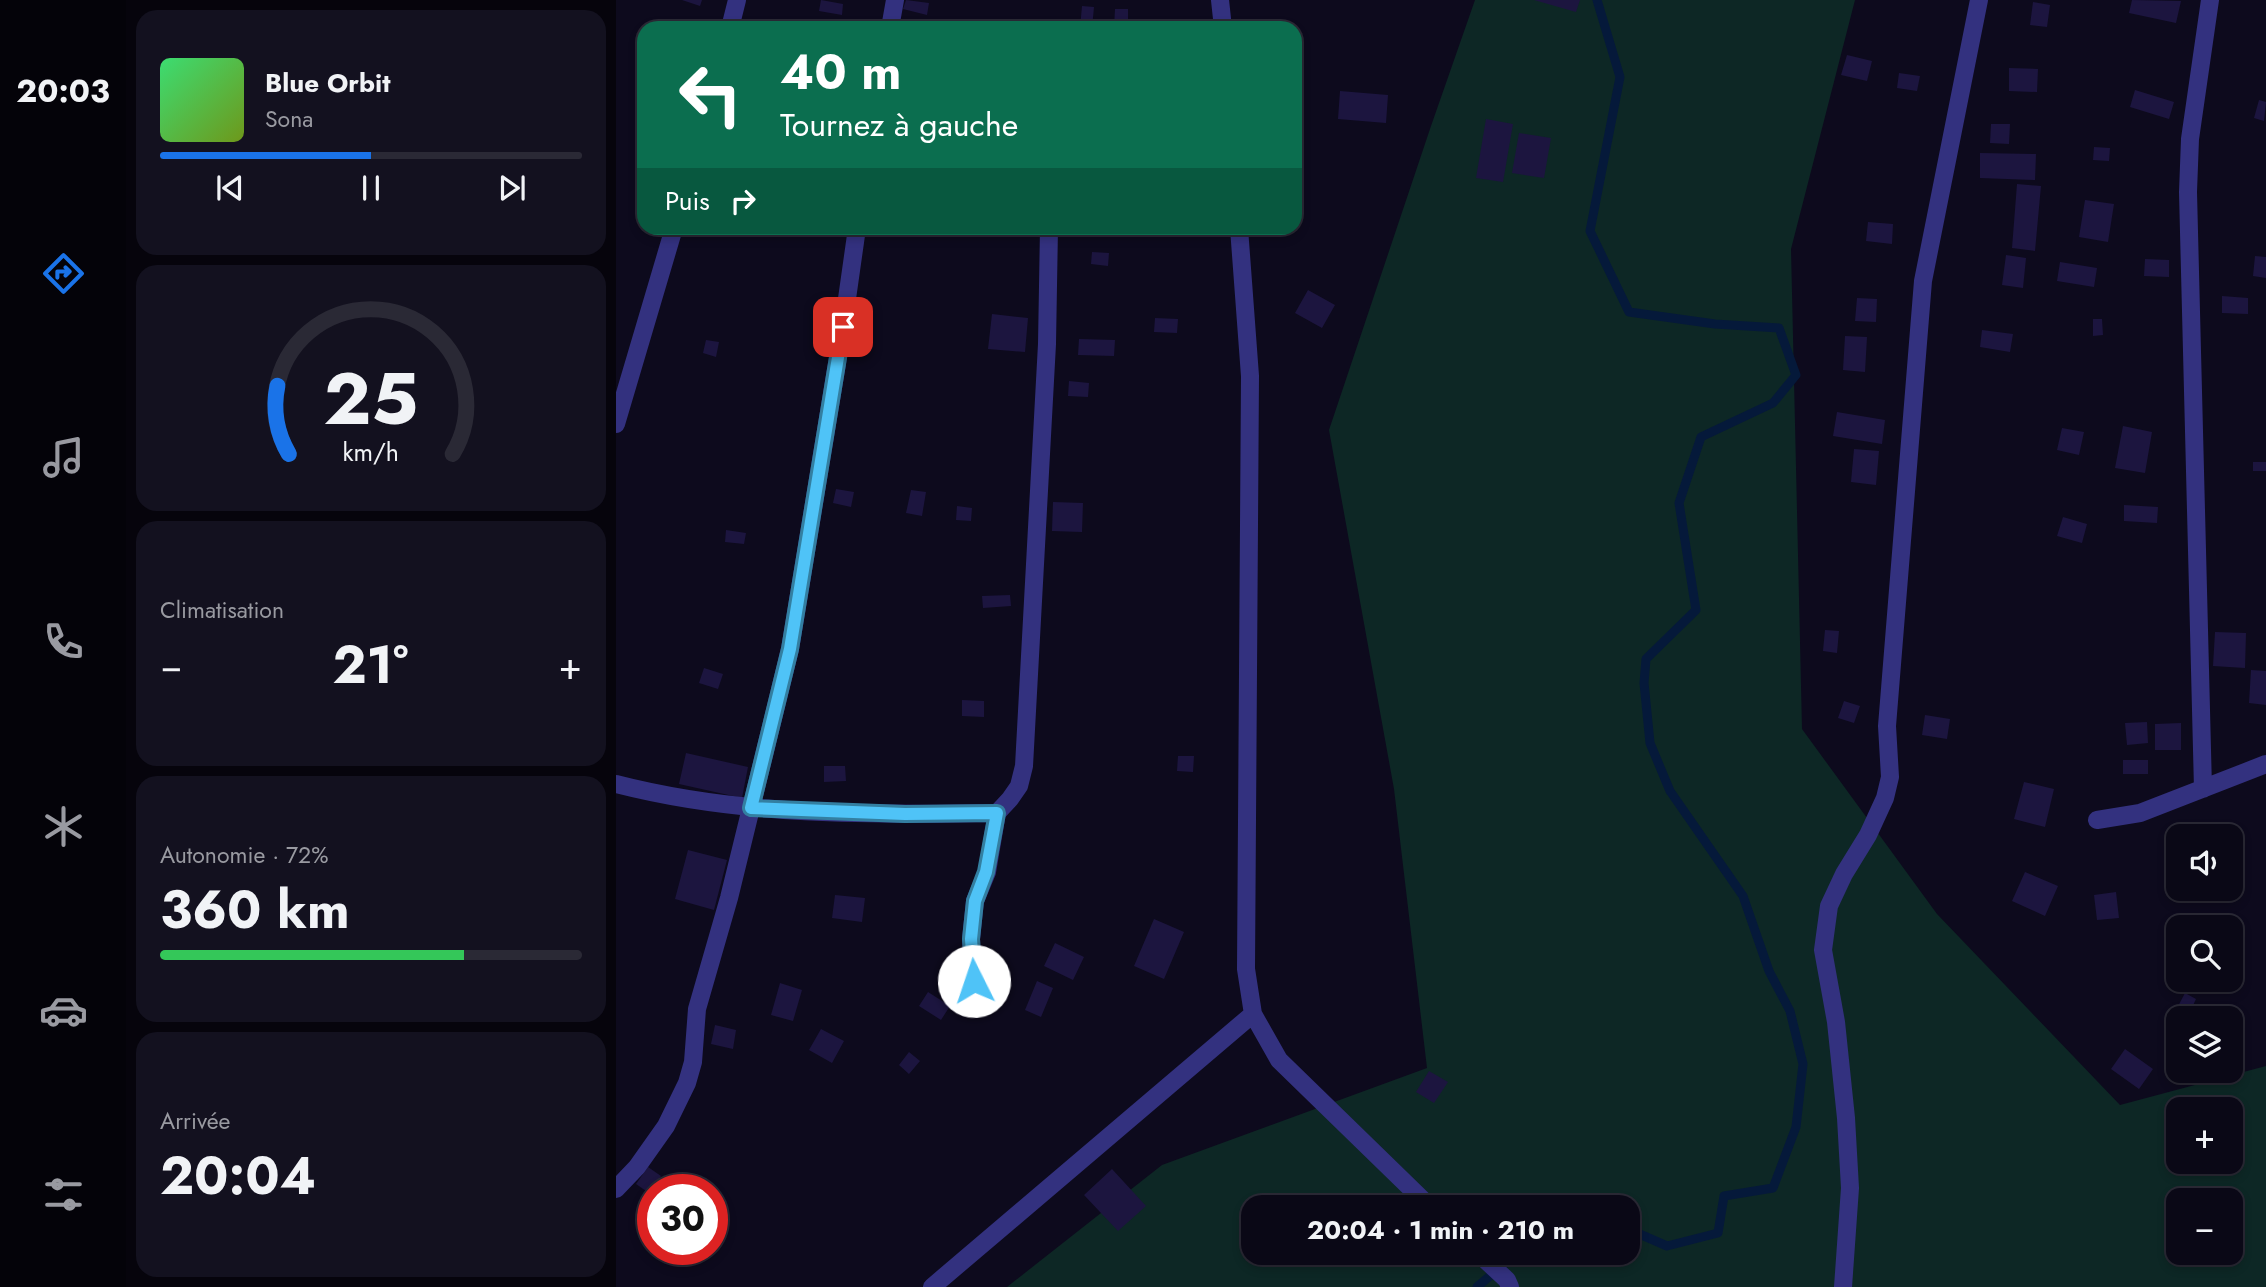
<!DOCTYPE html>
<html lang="fr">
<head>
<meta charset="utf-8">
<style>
	:root { --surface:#0a0816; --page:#13111f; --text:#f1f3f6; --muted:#999aa1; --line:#2a2935; --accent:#1a73e8 }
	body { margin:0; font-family:Jost,sans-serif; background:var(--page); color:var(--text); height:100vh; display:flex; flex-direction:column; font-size:26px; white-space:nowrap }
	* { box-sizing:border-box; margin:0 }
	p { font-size:23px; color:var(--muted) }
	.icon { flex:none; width:38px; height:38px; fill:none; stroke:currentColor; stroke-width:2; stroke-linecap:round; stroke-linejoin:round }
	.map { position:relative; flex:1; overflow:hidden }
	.details { display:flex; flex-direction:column; gap:10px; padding:10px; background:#06040c; width:490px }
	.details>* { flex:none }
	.top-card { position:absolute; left:21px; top:21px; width:665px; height:214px; border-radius:21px; box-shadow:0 4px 10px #0003,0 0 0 2px var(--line); background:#0b6e4f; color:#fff; overflow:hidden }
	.controls { position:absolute; left:1550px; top:824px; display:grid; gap:14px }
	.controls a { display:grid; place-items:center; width:77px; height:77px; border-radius:14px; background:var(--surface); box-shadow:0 4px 10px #0003,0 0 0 2px var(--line); font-size:35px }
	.speed { position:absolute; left:21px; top:1174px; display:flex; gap:14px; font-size:35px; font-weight:700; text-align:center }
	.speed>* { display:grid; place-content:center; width:91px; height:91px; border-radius:50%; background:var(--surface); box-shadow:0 4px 10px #0003,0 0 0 2px var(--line); line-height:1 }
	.speed .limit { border:10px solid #d22; background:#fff; color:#111 }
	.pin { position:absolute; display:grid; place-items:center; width:60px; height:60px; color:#fff; margin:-30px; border-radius:14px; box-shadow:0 4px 10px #0006 }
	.me { position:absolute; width:77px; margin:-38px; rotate:356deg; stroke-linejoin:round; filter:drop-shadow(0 0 5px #0008) }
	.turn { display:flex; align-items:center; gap:24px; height:147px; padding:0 28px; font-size:32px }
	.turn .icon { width:91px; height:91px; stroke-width:2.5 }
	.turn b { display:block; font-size:49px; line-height:60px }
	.then { display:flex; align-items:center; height:66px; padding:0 28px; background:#0003; gap:14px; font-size:26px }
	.big { font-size:52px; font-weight:700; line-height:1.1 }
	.details .tile { flex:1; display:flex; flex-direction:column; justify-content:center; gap:10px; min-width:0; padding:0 24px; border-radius:21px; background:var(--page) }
	.details .dial { align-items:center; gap:0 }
	.dial svg { height:182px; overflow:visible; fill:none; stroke:var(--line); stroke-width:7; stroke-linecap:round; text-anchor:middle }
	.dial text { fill:var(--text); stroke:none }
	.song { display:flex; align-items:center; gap:21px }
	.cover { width:84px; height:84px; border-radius:10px; background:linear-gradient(135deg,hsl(140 70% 55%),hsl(80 70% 35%)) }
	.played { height:7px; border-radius:4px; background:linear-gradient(90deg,var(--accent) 50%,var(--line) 50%) }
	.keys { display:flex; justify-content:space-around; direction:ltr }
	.heat { display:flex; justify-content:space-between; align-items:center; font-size:38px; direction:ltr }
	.charge { height:10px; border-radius:5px; background:linear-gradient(90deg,#34c759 72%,var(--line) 0) }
	.trip { position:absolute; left:625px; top:1195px; width:399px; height:70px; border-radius:21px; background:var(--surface); box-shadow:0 4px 10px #0003,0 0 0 2px var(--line); font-weight:700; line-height:70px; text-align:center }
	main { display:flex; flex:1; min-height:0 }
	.menu { display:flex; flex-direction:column; width:126px; justify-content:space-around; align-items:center; background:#040309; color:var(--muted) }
	.menu .icon { width:49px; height:49px }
	.menu .active { color:var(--accent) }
	.menu b { font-size:32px; color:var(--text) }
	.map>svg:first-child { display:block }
</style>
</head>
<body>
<main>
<nav class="menu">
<b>20:03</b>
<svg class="icon active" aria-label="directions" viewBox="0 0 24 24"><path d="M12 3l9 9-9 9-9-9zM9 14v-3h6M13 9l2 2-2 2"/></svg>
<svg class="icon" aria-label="music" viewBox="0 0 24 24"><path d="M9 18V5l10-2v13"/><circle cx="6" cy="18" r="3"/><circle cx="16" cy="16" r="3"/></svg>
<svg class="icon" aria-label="phone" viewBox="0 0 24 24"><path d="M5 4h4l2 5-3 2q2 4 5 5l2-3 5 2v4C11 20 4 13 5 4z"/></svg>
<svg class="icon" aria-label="climate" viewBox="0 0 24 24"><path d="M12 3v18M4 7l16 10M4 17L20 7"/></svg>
<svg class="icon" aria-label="car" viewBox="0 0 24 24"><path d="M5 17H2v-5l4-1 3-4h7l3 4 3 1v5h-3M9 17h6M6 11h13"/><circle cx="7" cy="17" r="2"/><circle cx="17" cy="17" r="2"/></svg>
<svg class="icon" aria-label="filters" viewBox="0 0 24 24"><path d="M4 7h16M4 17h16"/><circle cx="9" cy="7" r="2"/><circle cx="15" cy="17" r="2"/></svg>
</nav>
<section class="details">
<div class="tile">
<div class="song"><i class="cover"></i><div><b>Blue Orbit</b><p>Sona</p></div></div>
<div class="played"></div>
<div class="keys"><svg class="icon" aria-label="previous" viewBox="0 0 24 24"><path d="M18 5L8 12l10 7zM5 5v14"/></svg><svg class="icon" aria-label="pause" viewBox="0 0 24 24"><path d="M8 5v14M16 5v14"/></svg><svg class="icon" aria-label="next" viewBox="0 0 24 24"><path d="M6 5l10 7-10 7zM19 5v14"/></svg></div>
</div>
<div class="tile dial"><svg viewBox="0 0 100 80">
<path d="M14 69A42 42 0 1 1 86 69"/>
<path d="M14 69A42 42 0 0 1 9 39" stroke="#1a73e8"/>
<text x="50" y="56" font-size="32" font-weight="700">25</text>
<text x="50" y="72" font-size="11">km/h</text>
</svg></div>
<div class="tile"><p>Climatisation</p>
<div class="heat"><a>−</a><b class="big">21°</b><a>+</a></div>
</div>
<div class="tile"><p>Autonomie · 72%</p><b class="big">360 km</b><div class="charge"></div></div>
<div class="tile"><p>Arrivée</p><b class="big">20:04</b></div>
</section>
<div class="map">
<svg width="1650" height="1287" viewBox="0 0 1650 1287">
	<rect width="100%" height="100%" fill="#0d0a1d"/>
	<path fill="#0d2725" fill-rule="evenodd" d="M859 0H1239L1175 249 1186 729 1321 914 1504 1105 1650 1066V1287H391L546 1165 811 1068 778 789 713 430 815 126ZM1563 1110H1615V1162H1563ZM1563 1200H1615V1253H1563ZM637 1208H1012V1253H637Z"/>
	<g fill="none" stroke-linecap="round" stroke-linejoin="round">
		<path stroke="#05193a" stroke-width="9" d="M981 0 1004 77 974 231 1013 312 1099 324 1163 328 1180 375 1157 403 1085 437 1063 503 1080 610 1030 659 1028 683 1034 743 1054 791 1127 896 1153 971 1174 1011 1187 1064 1180 1127 1157 1188 1108 1196 1102 1233 1051 1246 1012 1229
			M861 1287 901 1253"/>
	</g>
	<path fill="#1c153f" d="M66 0H86L84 6Z
		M205 0 227 4 226 15 203 11Z
		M290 0 313 3 311 15 287 9Z
		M918 0H964L960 12Z
		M1516 0 1565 1 1560 23 1513 13Z
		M1417 2 1434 5 1431 27 1414 25Z
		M466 6 478 7 476 28H464Z
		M499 9H512V28H498Z
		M1231 55 1256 61 1251 81 1225 75Z
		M1393 68 1422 69 1421 92 1393 91Z
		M1283 73 1304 76 1301 91 1281 88Z
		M1519 90 1558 102 1553 119 1514 107Z
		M724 91 772 95 770 123 722 119Z
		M1643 100 1650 102 1648 121 1638 118Z
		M870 119 897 124 887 182 860 178Z
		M1375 124H1394L1393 144 1374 143Z
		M903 133 935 138 928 178 896 173Z
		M1478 147 1494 148 1493 161 1477 160Z
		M1364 153 1420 154 1419 180 1364 178Z
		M1401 184 1425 186 1419 251 1396 248Z
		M1469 200 1498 204 1492 242 1463 237Z
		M1252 222 1277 224 1276 244 1250 241Z
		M364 228H384V234L363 231Z
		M476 252 493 253 492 266 475 264Z
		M1390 255 1410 258 1407 288 1386 285Z
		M1639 256 1650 257V278L1637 276Z
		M1529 259 1553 260V277L1528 276Z
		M1444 262 1481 268 1478 287 1441 281Z
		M692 290 719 305 706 328 679 313Z
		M1606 296 1632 298V314L1606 313Z
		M1241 298 1261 299 1260 322 1239 321Z
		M376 314 412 318 409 352 372 349Z
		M539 318 562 319 561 333 538 332Z
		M1477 319H1486L1487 335 1477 336Z
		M1366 330 1397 334 1394 352 1364 347Z
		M1229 336 1251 337 1249 372 1227 370Z
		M463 339 499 340 498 356 462 355Z
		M90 340 103 342 100 357 87 353Z
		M453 381 473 383 472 397 452 396Z
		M1221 412 1269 420 1266 444 1217 436Z
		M1507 426 1536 432 1529 473 1499 468Z
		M1446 428 1468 432 1463 455 1441 450Z
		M1238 449 1263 451 1260 485 1235 482Z
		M1637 462H1650V471H1637Z
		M220 489 238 492 235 507 217 503Z
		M295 490 310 492 306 516 290 513Z
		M437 502 467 503 466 532 436 531Z
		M1508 505 1542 507 1541 523 1508 521Z
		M341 506 356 508 355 521 340 520Z
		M1447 517 1471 524 1466 543 1441 536Z
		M110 530 130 533 128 544 109 542Z
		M394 595 395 606 367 608 366 596Z
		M1209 630 1223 631 1221 653 1207 651Z
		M1599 632 1630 633 1629 668 1597 666Z
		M88 668 107 674 102 689 83 683Z
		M1635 670 1650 671V705L1633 703Z
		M346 700 368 701V717L346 716Z
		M1228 701 1244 706 1238 723 1222 718Z
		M1309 715 1334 719 1331 739 1306 735Z
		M1531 722 1532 743 1511 745 1509 723Z
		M1565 723V750H1539V724Z
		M70 753 132 767 126 798 63 784Z
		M562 756H578L577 772 561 771Z
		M1507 760H1532V774H1507Z
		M208 766H229L230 781 208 782Z
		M1408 782 1438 789 1429 827 1398 819Z
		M72 850 111 860 98 910 59 899Z
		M1409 872 1442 886 1429 916 1396 901Z
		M1500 892 1503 918 1481 920 1478 895Z
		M219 895 249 898 246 922 216 918Z
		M538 919 568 932 548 979 518 966Z
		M439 943 468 957 457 980 428 966Z
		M421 981 437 988 425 1017 409 1010Z
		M164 983 186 990 177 1021 155 1015Z
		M312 992 334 1006 325 1020 303 1006Z
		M1569 993 1580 999 1571 1018 1559 1012Z
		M99 1025 120 1030 117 1049 95 1044Z
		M205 1029 228 1041 216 1063 193 1050Z
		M1509 1049 1537 1069 1523 1089 1495 1069Z
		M293 1052 304 1061 293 1074 283 1065Z
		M813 1071 832 1082 818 1103 800 1092Z
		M32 1167 45 1176 33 1193 20 1184Z
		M496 1169 530 1206 502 1231 468 1195Z"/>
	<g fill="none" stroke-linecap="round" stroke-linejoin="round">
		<path stroke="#33317f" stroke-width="18" d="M604 0 607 28
			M114 28 121 0
			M274 28 279 0
			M623 228 634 376 630 969 637 1014 663 1060 815 1208
			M0 424 58 228
			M0 784C124 816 254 815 381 813
			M1587 789 1572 192 1574 139 1594 0
			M1481 820 1524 813 1650 764
			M357 981 355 939 359 901 371 872 381 813 394 799 403 786 408 766 431 344 433 228
			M0 1189 21 1167 50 1126 71 1083 77 1062 81 1009 113 898 174 649 227 327 241 228
			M862 1253 891 1280 894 1287
			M316 1287 637 1014
			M1227 1287 1234 1188 1230 1118 1220 1022 1207 950 1213 906 1228 874 1252 835 1269 798 1274 777 1271 726 1307 281 1363 0"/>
	</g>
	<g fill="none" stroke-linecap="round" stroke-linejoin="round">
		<defs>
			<path id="route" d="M227 327 174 649 135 808 289 814 381 813 370 872 359 901 355 939 358 981"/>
		</defs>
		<use href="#route" stroke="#337fa1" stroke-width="18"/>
		<use href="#route" stroke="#4fc3f7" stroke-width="12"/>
	</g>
</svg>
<div class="controls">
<a><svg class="icon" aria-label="sound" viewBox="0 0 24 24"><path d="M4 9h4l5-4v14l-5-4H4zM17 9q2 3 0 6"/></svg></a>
<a><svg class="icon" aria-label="search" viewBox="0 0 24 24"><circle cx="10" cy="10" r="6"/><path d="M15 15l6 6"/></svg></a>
<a><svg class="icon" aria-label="layers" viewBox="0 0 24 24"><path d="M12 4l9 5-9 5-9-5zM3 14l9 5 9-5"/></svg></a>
<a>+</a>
<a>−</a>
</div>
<div class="speed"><div class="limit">30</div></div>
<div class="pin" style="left:227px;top:327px;background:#d93025"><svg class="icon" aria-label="arrive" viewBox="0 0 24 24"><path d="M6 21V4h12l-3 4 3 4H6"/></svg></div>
<svg class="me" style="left:358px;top:981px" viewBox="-20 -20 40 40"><circle r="19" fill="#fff"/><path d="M0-13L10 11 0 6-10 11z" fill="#4fc3f7"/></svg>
<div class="trip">20:04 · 1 min · 210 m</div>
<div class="top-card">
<div class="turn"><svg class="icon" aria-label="left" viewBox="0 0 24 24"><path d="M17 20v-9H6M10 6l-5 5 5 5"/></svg><div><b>40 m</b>Tournez à gauche</div></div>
<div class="then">Puis<svg class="icon" aria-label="right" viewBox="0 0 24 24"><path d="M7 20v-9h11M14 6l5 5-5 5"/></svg></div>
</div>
</div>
</main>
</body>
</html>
